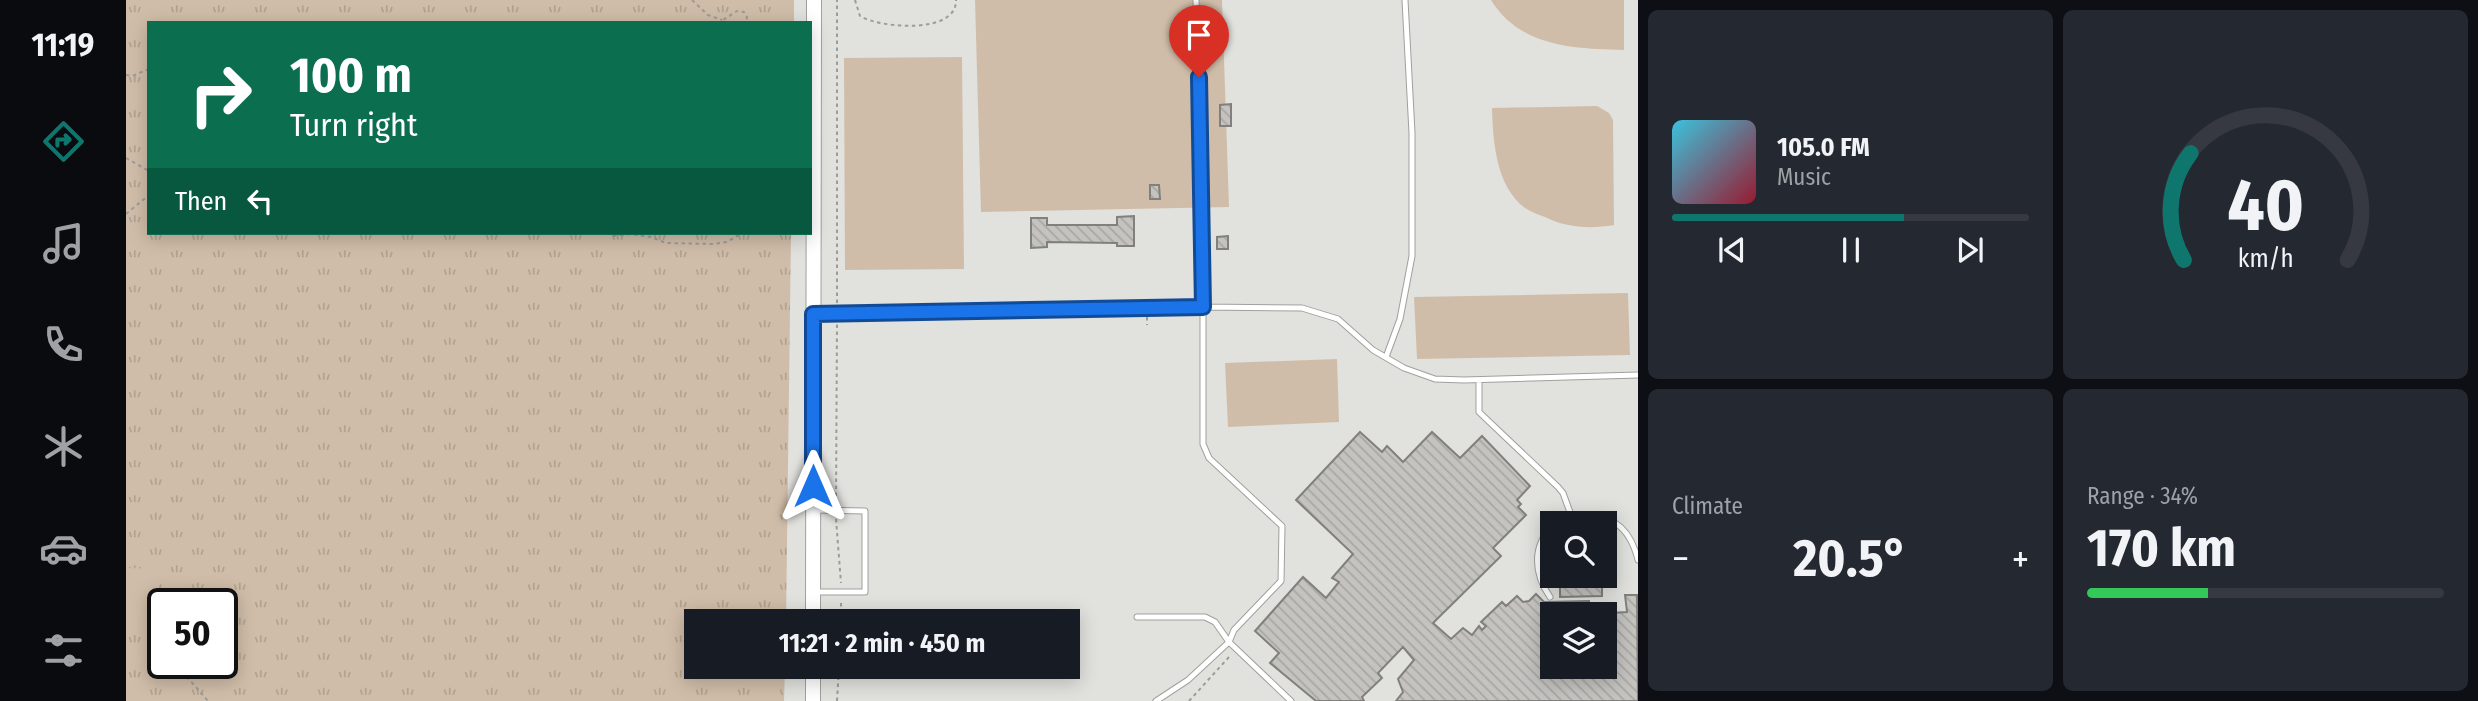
<!DOCTYPE html>
<html lang="en">
<head>
<meta charset="utf-8">
<style>
	:root { --surface:#171b24; --page:#242831; --text:#f1f3f6; --muted:#9ea1a6; --line:#363941; --accent:#0f766e }
	body { margin:0; font-family:"Fira Sans Condensed",sans-serif; background:var(--page); color:var(--text); height:100vh; display:flex; flex-direction:column; font-size:26px; white-space:nowrap }
	* { box-sizing:border-box; margin:0 }
	p { font-size:23px; color:var(--muted) }
	.icon { flex:none; width:38px; height:38px; fill:none; stroke:currentColor; stroke-width:2; stroke-linecap:round; stroke-linejoin:round }
	.map { position:relative; flex:1; overflow:hidden }
	.side { display:flex; flex-direction:column; gap:10px; padding:10px; background:#0d0f14; width:840px }
	.side>* { flex:none }
	.top-card { position:absolute; left:21px; top:21px; width:665px; height:214px; border-radius:0px; box-shadow:0 4px 18px #0003; background:#0b6e4f; color:#fff; overflow:hidden }
	.controls { position:absolute; left:1414px; top:511px; display:grid; gap:14px }
	.controls a { display:grid; place-items:center; width:77px; height:77px; border-radius:0px; background:var(--surface); box-shadow:0 4px 18px #0003; font-size:35px }
	.speed { position:absolute; left:21px; top:588px; display:flex; gap:14px; font-size:35px; font-weight:700; text-align:center }
	.speed>* { display:grid; place-content:center; width:91px; height:91px; border-radius:50%; background:var(--surface); box-shadow:0 4px 18px #0003; line-height:1 }
	.speed .limit { border:4px solid #111; border-radius:10px; background:#fff; color:#111 }
	.pin { position:absolute; display:grid; place-items:center; width:60px; height:60px; color:#fff; margin:-72px -30px; border-radius:50% 50% 50% 0; rotate:-45deg; box-shadow:0 0 7px #0007 }
	.pin .icon { rotate:45deg }
	.me { position:absolute; width:77px; margin:-38px; rotate:0deg; stroke-linejoin:round; filter:drop-shadow(0 0 5px #0008) }
	.turn { display:flex; align-items:center; gap:24px; height:147px; padding:0 28px; font-size:32px }
	.turn .icon { width:91px; height:91px; stroke-width:2.5 }
	.turn b { display:block; font-size:49px; line-height:60px }
	.then { display:flex; align-items:center; height:66px; padding:0 28px; background:#0003; gap:14px; font-size:26px }
	.big { font-size:52px; font-weight:700; line-height:1.1 }
	.side .card { flex:1; display:flex; flex-direction:column; justify-content:center; gap:10px; min-width:0; padding:0 24px; border-radius:10px; background:var(--page) }
	.side .dial { align-items:center; gap:0 }
	.dial svg { height:182px; overflow:visible; fill:none; stroke:var(--line); stroke-width:7; stroke-linecap:round; text-anchor:middle }
	.dial text { fill:var(--text); stroke:none }
	.song { display:flex; align-items:center; gap:21px }
	.cover { width:84px; height:84px; border-radius:10px; background:linear-gradient(135deg,hsl(190 70% 55%),hsl(350 70% 35%)) }
	.played { height:7px; border-radius:4px; background:linear-gradient(90deg,var(--accent) 65%,var(--line) 65%) }
	.keys { display:flex; justify-content:space-around; direction:ltr }
	.heat { display:flex; justify-content:space-between; align-items:center; font-size:38px; direction:ltr }
	.charge { height:10px; border-radius:5px; background:linear-gradient(90deg,#34c759 34%,var(--line) 0) }
	.side .tiles { flex:1; display:grid; gap:10px; grid-template-columns:repeat(2,1fr) }
	.trip { position:absolute; left:558px; top:609px; width:396px; height:70px; border-radius:0px; background:var(--surface); box-shadow:0 4px 18px #0003; font-weight:700; line-height:70px; text-align:center }
	main { display:flex; flex:1; min-height:0 }
	.menu { display:flex; flex-direction:column; width:126px; justify-content:space-around; align-items:center; background:#090b0e; color:var(--muted) }
	.menu .icon { width:49px; height:49px }
	.menu .current { color:var(--accent) }
	.menu b { font-size:32px; color:var(--text) }
	.map>svg:first-child { display:block }
</style>
</head>
<body>
<main>
<nav class="menu">
<b>11:19</b>
<svg class="icon current" aria-label="directions" viewBox="0 0 24 24"><path d="M12 3l9 9-9 9-9-9zM9 14v-3h6M13 9l2 2-2 2"/></svg>
<svg class="icon" aria-label="music" viewBox="0 0 24 24"><path d="M9 18V5l10-2v13"/><circle cx="6" cy="18" r="3"/><circle cx="16" cy="16" r="3"/></svg>
<svg class="icon" aria-label="phone" viewBox="0 0 24 24"><path d="M5 4h4l2 5-3 2q2 4 5 5l2-3 5 2v4C11 20 4 13 5 4z"/></svg>
<svg class="icon" aria-label="climate" viewBox="0 0 24 24"><path d="M12 3v18M4 7l16 10M4 17L20 7"/></svg>
<svg class="icon" aria-label="car" viewBox="0 0 24 24"><path d="M5 17H2v-5l4-1 3-4h7l3 4 3 1v5h-3M9 17h6M6 11h13"/><circle cx="7" cy="17" r="2"/><circle cx="17" cy="17" r="2"/></svg>
<svg class="icon" aria-label="filters" viewBox="0 0 24 24"><path d="M4 7h16M4 17h16"/><circle cx="9" cy="7" r="2"/><circle cx="15" cy="17" r="2"/></svg>
</nav>
<div class="map">
<svg width="1512" height="701" viewBox="0 0 1512 701">
	<defs>
		<pattern id="grass-tufts" width="24" height="20" patternUnits="userSpaceOnUse" patternTransform="scale(1.75)"><rect width="24" height="20" fill="#d0bda9"/><path d="M3 7l-1-3M5 7V3M7 7l1-3M15 17l-1-3M17 17v-4M19 17l1-3" fill="none" stroke="#b2a291"/></pattern>
		<pattern id="building-back-hatch" width="6" height="6" patternUnits="userSpaceOnUse" patternTransform="scale(1.75)"><rect width="6" height="6" fill="#c4c3c0"/><path d="M-1 5l2 2M0 0l6 6M5-1l2 2" fill="none" stroke="#a8a7a4"/></pattern>
	</defs>
	<rect width="100%" height="100%" fill="#e1e1de"/>
	<path fill="url(#grass-tufts)" fill-rule="evenodd" d="M0 0H668V23H23V233H665L660 621H570V667H659L658 701H0ZM37 604H96V663H37Z"/>
	<path fill="#d0bda9" d="M849 0H1096L1103 207 855 212Z
		M1365 0H1498V50C1448 49 1394 47 1365 0Z
		M836 57 838 269 719 270 718 58Z
		M1471 106 1483 113 1487 120 1488 225C1464 229 1441 228 1419 217 1413 215 1405 212 1399 208 1370 186 1367 142 1366 108Z
		M1502 293 1504 355 1291 359 1288 297Z
		M1211 359 1213 422 1102 427 1099 363Z
		M0 568 33 569 32 633H0Z"/>
	<path fill="url(#building-back-hatch)" stroke="#81807c" stroke-width="2" d="M1105 104V126H1094V105Z
		M1024 185H1033L1034 199H1024Z
		M1008 216V246H991V243L921 242V247L905 248V218H921V225H991V217Z
		M1102 236V249H1091V237Z
		M1234 432 1256 452 1261 446 1277 462 1306 432 1334 458 1356 436 1404 486 1391 500 1395 504 1392 507 1400 515 1367 548 1375 556 1307 623 1325 639 1337 628 1346 635 1353 626 1356 630 1360 626 1355 622 1376 602 1380 606 1391 596 1397 602 1403 601 1410 594 1418 602 1463 601 1464 614H1426V667H1466V673H1488L1485 613 1501 612 1499 595H1511L1512 701H1270L1277 692 1272 679 1288 660 1277 647 1252 673 1256 678 1236 697 1238 701H1190L1144 663 1153 653 1129 631 1177 577 1200 598 1213 582 1206 578 1227 554 1170 500Z
		M1434 576H1476V596L1434 597Z
		M36 591H50V604H37V612Z"/>
	<g fill="none" stroke-linecap="round" stroke-linejoin="round">
		<defs>
			<path id="service" d="M688 314 1077 307 1176 308 1212 319 1247 350 1278 368 1309 379 1338 380 1512 375
				M1260 357 1274 319 1286 256V133L1279 0
				M1353 380V412L1432 487 1437 493 1445 515 1429 523
				M1445 515C1482 513 1503 523 1512 560
				M687 592H739V511L689 510
				M1424 597C1408 574 1406 547 1426 526
				M1011 617H1079L1089 622 1103 642 1165 701
				M1030 701 1062 680 1103 642 1108 630 1155 581 1156 526 1083 458 1077 444V206L1070 0"/>
			<path id="secondary" d="M687 621 688 0
				M687 701V667"/>
		</defs>
		<use href="#service" stroke="#a0a09d" stroke-width="7"/>
		<use href="#secondary" stroke="#a0a09d" stroke-width="16"/>
		<path stroke="#9c9c99" stroke-width="2" stroke-dasharray="3.5 3.5" stroke-linecap="butt" d="M566 0 582 15 596 20
			M729 0 734 16C753 28 831 35 830 0
			M603 23 597 20 611 11 618 12 621 17 620 23
			M0 75 6 76 23 69
			M0 158 23 171
			M0 214 23 195
			M487 236 505 234 525 237 540 243 586 244 601 242 616 233
			M711 303V0
			M1021 317V325
			M710 503 711 323
			M710 519 715 583
			M715 603V621
			M33 672 61 677 82 701
			M711 701 713 667
			M1063 701 1103 657"/>
		<use href="#service" stroke="#fff" stroke-width="5"/>
		<use href="#secondary" stroke="#fff" stroke-width="14"/>
	</g>
	<g fill="none" stroke-linecap="round" stroke-linejoin="round">
		<defs>
			<path id="route" d="M687 486V314L1077 307 1073 77"/>
		</defs>
		<use href="#route" stroke="#114b97" stroke-width="18"/>
		<use href="#route" stroke="#1a73e8" stroke-width="12"/>
	</g>
</svg>
<div class="controls">
<a><svg class="icon" aria-label="search" viewBox="0 0 24 24"><circle cx="10" cy="10" r="6"/><path d="M15 15l6 6"/></svg></a>
<a><svg class="icon" aria-label="layers" viewBox="0 0 24 24"><path d="M12 4l9 5-9 5-9-5zM3 14l9 5 9-5"/></svg></a>
</div>
<div class="speed"><div class="limit">50</div></div>
<div class="pin" style="left:1073px;top:77px;background:#d93025"><svg class="icon" aria-label="arrive" viewBox="0 0 24 24"><path d="M6 21V4h12l-3 4 3 4H6"/></svg></div>
<svg class="me" style="left:687px;top:486px" viewBox="-20 -20 40 40"><path d="M0-17L14 15 0 8-14 15z" fill="#1a73e8" stroke="#fff" stroke-width="4"/></svg>
<div class="trip">11:21 · 2 min · 450 m</div>
<div class="top-card">
<div class="turn"><svg class="icon" aria-label="right" viewBox="0 0 24 24"><path d="M7 20v-9h11M14 6l5 5-5 5"/></svg><div><b>100 m</b>Turn right</div></div>
<div class="then">Then<svg class="icon" aria-label="left" viewBox="0 0 24 24"><path d="M17 20v-9H6M10 6l-5 5 5 5"/></svg></div>
</div>
</div>
<section class="side">
<div class="tiles">
<div class="card">
<div class="song"><i class="cover"></i><div><b>105.0 FM</b><p>Music</p></div></div>
<div class="played"></div>
<div class="keys"><svg class="icon" aria-label="previous" viewBox="0 0 24 24"><path d="M18 5L8 12l10 7zM5 5v14"/></svg><svg class="icon" aria-label="pause" viewBox="0 0 24 24"><path d="M8 5v14M16 5v14"/></svg><svg class="icon" aria-label="next" viewBox="0 0 24 24"><path d="M6 5l10 7-10 7zM19 5v14"/></svg></div>
</div>
<div class="card dial"><svg viewBox="0 0 100 80">
<path d="M14 69A42 42 0 1 1 86 69"/>
<path d="M14 69A42 42 0 0 1 17 22" stroke="#0f766e"/>
<text x="50" y="56" font-size="32" font-weight="700">40</text>
<text x="50" y="72" font-size="11">km/h</text>
</svg></div>
<div class="card"><p>Climate</p>
<div class="heat"><a>−</a><b class="big">20.5°</b><a>+</a></div>
</div>
<div class="card"><p>Range · 34%</p><b class="big">170 km</b><div class="charge"></div></div>
</div>
</section>
</main>
</body>
</html>
